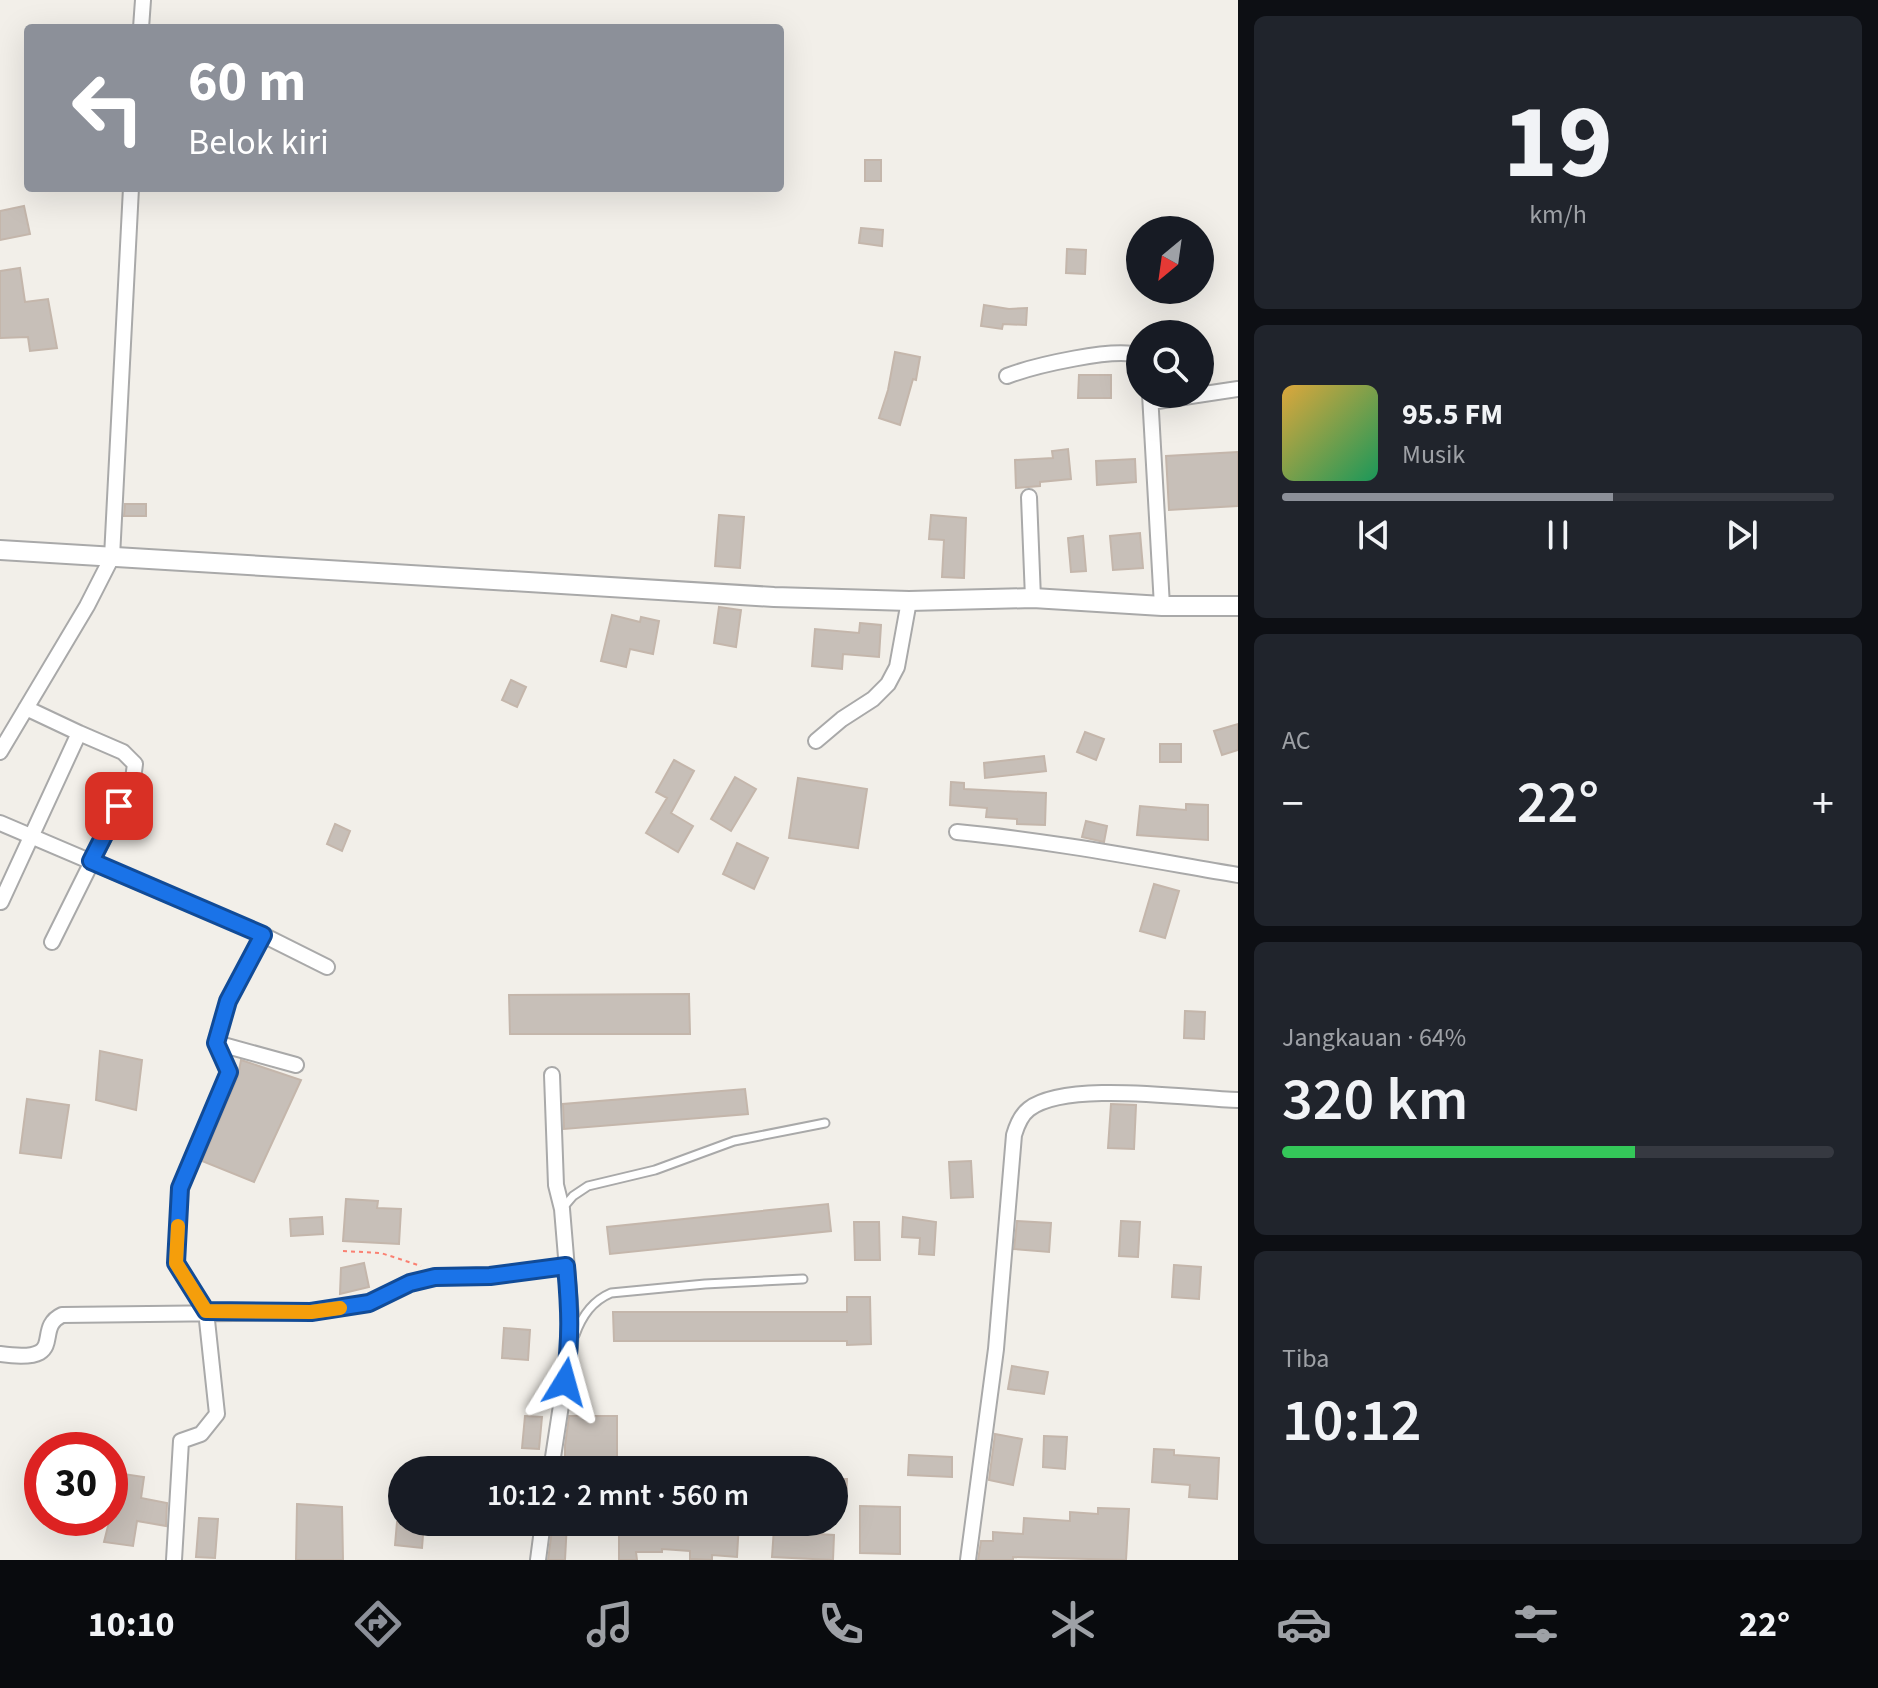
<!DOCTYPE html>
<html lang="id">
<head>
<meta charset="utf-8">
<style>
	:root { --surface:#171b24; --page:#20242c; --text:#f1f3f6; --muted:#9ea1a6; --line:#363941; --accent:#8c9099 }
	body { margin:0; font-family:"Source Sans 3",sans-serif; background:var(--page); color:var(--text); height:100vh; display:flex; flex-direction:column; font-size:30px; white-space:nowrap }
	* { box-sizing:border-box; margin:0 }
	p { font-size:26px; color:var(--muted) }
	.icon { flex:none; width:44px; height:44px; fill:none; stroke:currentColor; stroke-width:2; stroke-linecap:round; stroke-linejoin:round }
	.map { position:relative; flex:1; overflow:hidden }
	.drawer { display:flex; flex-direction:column; gap:16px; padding:16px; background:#0d0f14; width:640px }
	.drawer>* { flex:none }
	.hud { position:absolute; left:24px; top:24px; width:760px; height:168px; border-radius:8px; box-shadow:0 8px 32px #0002; background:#8c9099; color:#fff; overflow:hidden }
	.needle { width:52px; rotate:209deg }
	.tools { position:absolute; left:1126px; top:216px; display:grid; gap:16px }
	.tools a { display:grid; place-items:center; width:88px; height:88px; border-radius:50%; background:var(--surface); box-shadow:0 8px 32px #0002; font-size:40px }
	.speed { position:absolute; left:24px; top:1432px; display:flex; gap:16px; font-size:40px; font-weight:700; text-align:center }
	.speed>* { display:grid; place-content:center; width:104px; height:104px; border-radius:50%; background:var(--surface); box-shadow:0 8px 32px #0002; line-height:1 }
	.speed .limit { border:12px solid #d22; background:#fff; color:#111 }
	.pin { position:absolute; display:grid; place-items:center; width:68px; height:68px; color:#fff; margin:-34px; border-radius:16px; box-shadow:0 4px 12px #0006 }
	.me { position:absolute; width:88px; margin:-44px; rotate:8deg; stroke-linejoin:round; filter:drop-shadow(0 0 6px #0008) }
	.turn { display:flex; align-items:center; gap:28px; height:168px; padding:0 32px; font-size:36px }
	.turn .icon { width:104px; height:104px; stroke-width:2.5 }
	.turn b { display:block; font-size:56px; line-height:68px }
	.big { font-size:60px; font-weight:600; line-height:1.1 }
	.drawer .tile { flex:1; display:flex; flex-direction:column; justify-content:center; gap:12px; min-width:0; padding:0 28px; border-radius:12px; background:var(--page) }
	.drawer .dial { align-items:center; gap:0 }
	.dial b { font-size:104px; line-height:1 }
	.song { display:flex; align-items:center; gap:24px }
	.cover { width:96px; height:96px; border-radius:12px; background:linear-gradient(135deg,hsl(40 70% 55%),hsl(150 70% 35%)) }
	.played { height:8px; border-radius:4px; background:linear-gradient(90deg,var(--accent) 60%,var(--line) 60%) }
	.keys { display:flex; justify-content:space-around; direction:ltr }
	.heat { display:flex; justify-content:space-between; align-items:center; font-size:44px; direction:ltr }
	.charge { height:12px; border-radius:6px; background:linear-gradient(90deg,#34c759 64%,var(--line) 0) }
	.trip { position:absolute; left:388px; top:1456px; width:460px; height:80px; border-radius:40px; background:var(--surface); box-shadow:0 8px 32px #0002; font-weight:600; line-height:80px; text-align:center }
	.tab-bar { display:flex; height:128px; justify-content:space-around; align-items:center; background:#090b0e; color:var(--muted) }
	.tab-bar .icon { width:56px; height:56px }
	.tab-bar .current { color:var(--accent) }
	.tab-bar b { font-size:36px; color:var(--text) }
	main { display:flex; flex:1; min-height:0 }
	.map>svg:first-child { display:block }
</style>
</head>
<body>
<main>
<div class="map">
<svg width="1238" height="1560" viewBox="0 0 1238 1560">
	<rect width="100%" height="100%" fill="#f2efe9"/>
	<path fill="#c7bfb8" stroke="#c4b6ab" stroke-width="2" d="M865 160H881V181H865Z
		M24 206 30 234 0 240V211Z
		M861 228 883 230 882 246 859 243Z
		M1067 249 1086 250 1085 274 1066 273Z
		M20 268 25 302 48 299 57 348 30 351 28 337 0 338V271Z
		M984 305 1009 309 1027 308 1026 325 1003 324 1002 329 981 326Z
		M895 352 920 357 916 380 913 379 900 425 879 418 888 390Z
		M1079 375H1111V398H1078Z
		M1068 449 1071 479 1040 482V486L1016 488 1015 460 1053 458 1052 451Z
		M1238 452V506L1169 510 1166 456Z
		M1135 459 1136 482 1097 485 1096 461Z
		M125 504H146V516H124Z
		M719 515 744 517 740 568 715 566Z
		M931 515 966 518 964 578 942 577 944 540 929 539Z
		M1140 533 1143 568 1113 570 1110 536Z
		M1083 536 1086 571 1071 572 1068 538Z
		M719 607 741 610 736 647 714 643Z
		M612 615 640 622 641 617 659 621 653 654 630 649 626 667 601 661Z
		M860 623 881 625 879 657 843 654 842 669 812 666 815 629 859 633Z
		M511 680 526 687 517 707 502 700Z
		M1238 724V750L1222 755 1214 731Z
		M1085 732 1104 739 1096 760 1077 752Z
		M1160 744H1181V762H1160Z
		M1044 756 1046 771 985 778 984 763Z
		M674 760 694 771 671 813 693 826 678 852 646 833 667 798 656 792Z
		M735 777 756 789 731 831 711 819Z
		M798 778 867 789 858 848 789 838Z
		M951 782 964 783V789L1046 793 1045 825 1017 824V819L986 817 987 808 950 805Z
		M1186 804 1208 805V840L1137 835 1140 806 1186 810Z
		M1086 821 1107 826 1104 842 1082 837Z
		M335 824 350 831 342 851 327 844Z
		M737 843 768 858 754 889 723 874Z
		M1154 884 1179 891 1165 938 1140 931Z
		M689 994 690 1034H510L509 995Z
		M1185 1011 1205 1012 1204 1039 1184 1038Z
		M100 1051 142 1060 136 1110 96 1100Z
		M241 1060 301 1080 254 1182 202 1161 238 1076Z
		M745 1089 748 1114 564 1129 563 1104Z
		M27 1099 69 1105 61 1158 20 1153Z
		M1111 1104 1136 1105 1134 1149 1108 1148Z
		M971 1161 973 1197 951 1198 949 1162Z
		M346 1199 378 1201 377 1208 401 1209 399 1244 343 1241Z
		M828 1204 831 1231 610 1254 607 1227Z
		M322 1217 323 1234 291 1236 290 1219Z
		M903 1217 936 1222 934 1255 919 1254 920 1238 902 1237Z
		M1017 1221 1051 1223 1049 1252 1014 1249Z
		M1121 1221 1140 1222 1138 1257 1119 1256Z
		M854 1222H879L880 1260H855Z
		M364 1263 369 1287 340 1294 341 1268Z
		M1174 1265 1201 1267 1199 1299 1172 1297Z
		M847 1297H870L871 1344 847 1345V1341H614L613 1312H847Z
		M504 1328 530 1330 528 1360 502 1358Z
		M1012 1366 1048 1372 1044 1394 1008 1389Z
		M525 1416 542 1417 539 1449 522 1448Z
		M569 1416H617V1469H565V1445Z
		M995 1434 1022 1439 1013 1485 989 1480Z
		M1044 1436 1067 1437 1065 1469 1043 1467Z
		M1154 1449 1174 1450V1455L1219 1458 1217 1499 1189 1497 1190 1485 1152 1482Z
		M909 1455 952 1457V1477L908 1475Z
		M110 1472 144 1477 141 1498 167 1503 166 1526 137 1521 133 1546 104 1542 110 1518Z
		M834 1479H847L846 1501H834Z
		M297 1504 342 1507 343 1560H296Z
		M860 1506 900 1507V1554L860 1553Z
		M1098 1508 1129 1509 1126 1560 1013 1557V1560H978L981 1541H993V1532L1023 1534 1024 1518 1070 1521V1512L1098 1514Z
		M199 1518 218 1519 215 1558 196 1557Z
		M397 1522H424L422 1548 395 1545Z
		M553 1522H567L565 1560H548Z
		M648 1522 692 1525V1522H739L737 1557 712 1555V1560L690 1559V1551L662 1549V1552H636L637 1560H619V1526H648Z
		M774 1528 800 1531V1533L834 1535 833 1560 772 1557Z"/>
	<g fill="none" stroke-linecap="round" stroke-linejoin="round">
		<defs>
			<path id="service" d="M562 1209 573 1196 588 1186 655 1170 734 1141 825 1123
				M575 1335C582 1316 592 1301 611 1293L705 1284 803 1279"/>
			<path id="minor" d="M141 28 143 0
				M1007 376C1033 366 1117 346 1140 356
				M1150 394 1162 606
				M1151 402 1238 389
				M1029 497 1033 598
				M816 741 842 719 873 699 888 684 897 667 909 601
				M0 752 87 606 112 557 131 188
				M0 823 263 935 228 1001 216 1043 229 1072 180 1188 176 1263 206 1311 217 1414 201 1434 181 1441 174 1560
				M957 832C1052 841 1144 859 1238 875
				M1 902 79 733 26 708
				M263 935 327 967
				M52 942 133 779 135 764 123 752 79 733
				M216 1043 296 1065
				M0 1354C71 1364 32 1329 62 1315L311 1312 369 1303 410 1283 435 1277 490 1276 566 1266
				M551 1470 570 1347 571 1317 562 1209 556 1185 552 1075
				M538 1560 543 1522
				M968 1560 996 1349 1014 1135C1017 1125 1021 1115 1029 1109 1067 1080 1190 1099 1238 1100"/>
			<path id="tertiary" d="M0 550 774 597 909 601 1033 598 1162 606H1238"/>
		</defs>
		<use href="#service" stroke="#a9a9a9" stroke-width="11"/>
		<use href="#minor" stroke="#a9a9a9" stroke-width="18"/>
		<use href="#tertiary" stroke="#a9a9a9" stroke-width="22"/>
		<path stroke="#fa8072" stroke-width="2" stroke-dasharray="4 4" stroke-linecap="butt" d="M343 1251 381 1253 421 1266"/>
		<use href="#service" stroke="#fff" stroke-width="7"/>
		<use href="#minor" stroke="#fff" stroke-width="14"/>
		<use href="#tertiary" stroke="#fff" stroke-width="18"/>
	</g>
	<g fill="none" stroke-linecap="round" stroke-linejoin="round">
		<defs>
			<path id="route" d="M119 806 91 861 263 935 228 1001 216 1043 229 1072 180 1188 176 1263 206 1311 311 1312 369 1303 410 1283 435 1277 490 1276 566 1266C570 1310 571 1337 565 1382"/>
		</defs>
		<use href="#route" stroke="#114b97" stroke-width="20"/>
		<use href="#route" stroke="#1a73e8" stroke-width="14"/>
		<path stroke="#f59e0b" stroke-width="14" d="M178 1226 176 1263 206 1311 311 1312 340 1308"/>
	</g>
</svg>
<div class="tools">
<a><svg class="needle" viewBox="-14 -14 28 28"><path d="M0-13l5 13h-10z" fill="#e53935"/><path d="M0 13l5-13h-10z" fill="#9ea1a6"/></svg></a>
<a><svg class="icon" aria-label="search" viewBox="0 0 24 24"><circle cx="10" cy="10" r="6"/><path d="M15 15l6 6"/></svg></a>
</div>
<div class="speed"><div class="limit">30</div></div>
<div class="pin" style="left:119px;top:806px;background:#d93025"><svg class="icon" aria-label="arrive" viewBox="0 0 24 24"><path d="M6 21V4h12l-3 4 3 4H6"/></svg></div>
<svg class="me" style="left:565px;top:1382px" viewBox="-20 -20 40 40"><path d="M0-17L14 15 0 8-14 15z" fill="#1a73e8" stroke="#fff" stroke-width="4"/></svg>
<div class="trip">10:12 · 2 mnt · 560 m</div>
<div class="hud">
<div class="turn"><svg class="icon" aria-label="left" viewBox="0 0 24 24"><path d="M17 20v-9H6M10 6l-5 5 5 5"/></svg><div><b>60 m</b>Belok kiri</div></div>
</div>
</div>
<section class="drawer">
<div class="tile dial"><b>19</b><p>km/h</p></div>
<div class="tile">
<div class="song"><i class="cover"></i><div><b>95.5 FM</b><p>Musik</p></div></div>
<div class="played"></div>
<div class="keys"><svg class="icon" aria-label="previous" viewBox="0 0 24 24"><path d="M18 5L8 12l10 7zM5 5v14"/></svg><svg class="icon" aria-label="pause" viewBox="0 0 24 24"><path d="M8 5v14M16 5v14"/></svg><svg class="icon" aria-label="next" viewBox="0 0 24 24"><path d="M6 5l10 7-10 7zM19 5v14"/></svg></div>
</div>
<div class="tile"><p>AC</p>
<div class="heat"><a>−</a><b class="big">22°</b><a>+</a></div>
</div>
<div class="tile"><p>Jangkauan · 64%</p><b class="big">320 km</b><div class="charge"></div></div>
<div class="tile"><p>Tiba</p><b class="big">10:12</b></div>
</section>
</main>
<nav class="tab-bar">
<b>10:10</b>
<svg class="icon current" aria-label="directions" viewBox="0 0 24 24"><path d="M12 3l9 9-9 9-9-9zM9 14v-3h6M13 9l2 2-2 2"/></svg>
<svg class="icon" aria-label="music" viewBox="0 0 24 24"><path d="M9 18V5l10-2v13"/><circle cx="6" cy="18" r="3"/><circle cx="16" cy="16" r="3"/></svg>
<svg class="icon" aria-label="phone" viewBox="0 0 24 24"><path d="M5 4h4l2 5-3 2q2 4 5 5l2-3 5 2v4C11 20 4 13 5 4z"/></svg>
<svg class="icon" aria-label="climate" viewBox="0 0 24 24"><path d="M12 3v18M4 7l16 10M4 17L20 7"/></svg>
<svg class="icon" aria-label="car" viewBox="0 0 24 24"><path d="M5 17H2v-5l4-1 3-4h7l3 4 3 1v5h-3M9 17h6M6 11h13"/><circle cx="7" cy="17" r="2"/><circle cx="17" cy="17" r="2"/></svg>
<svg class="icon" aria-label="filters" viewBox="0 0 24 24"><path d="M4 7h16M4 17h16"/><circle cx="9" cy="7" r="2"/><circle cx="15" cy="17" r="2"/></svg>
<b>22°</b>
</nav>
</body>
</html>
